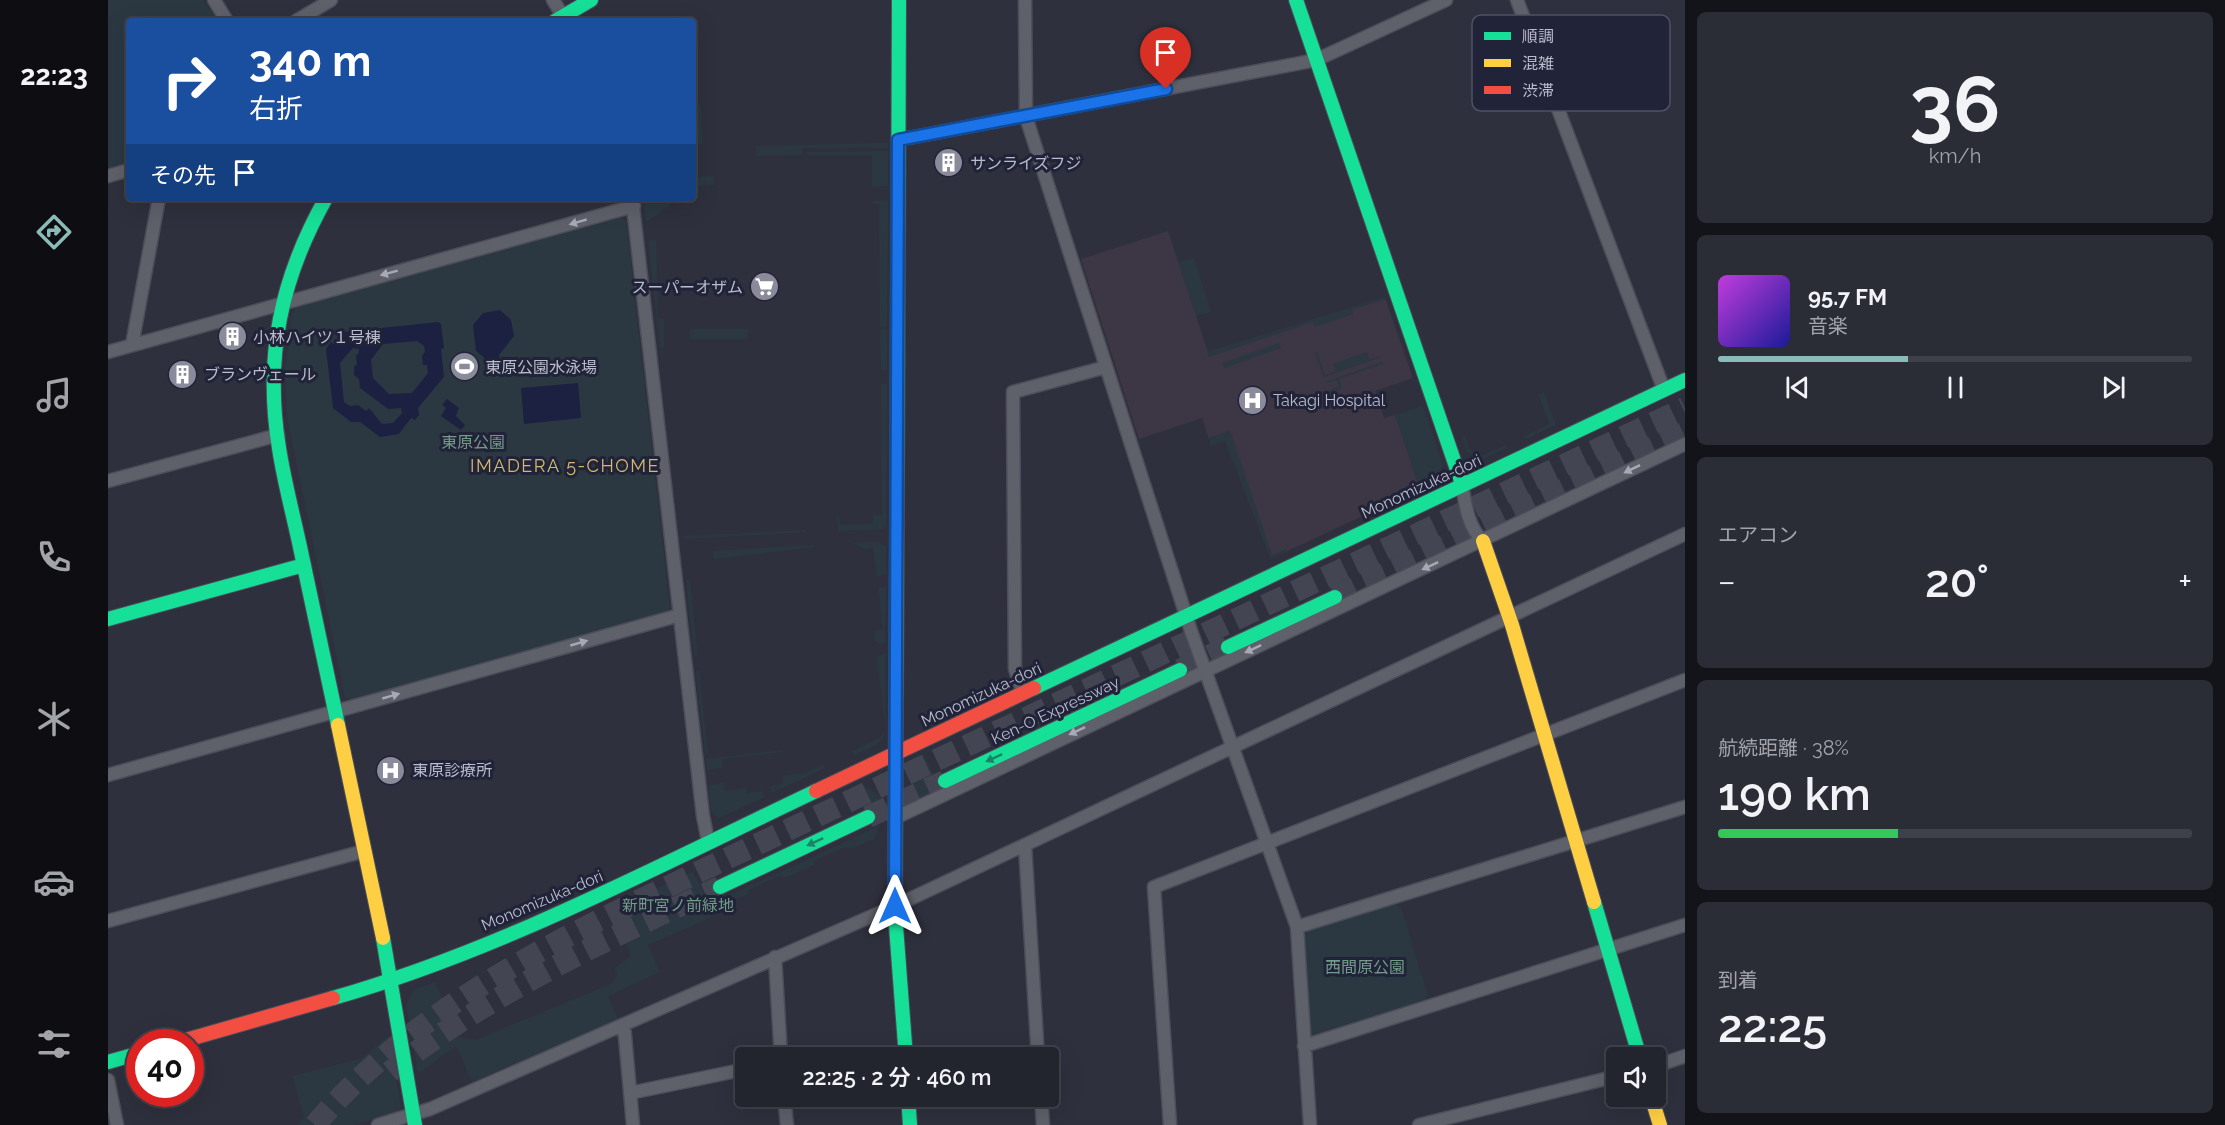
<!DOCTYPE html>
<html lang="ja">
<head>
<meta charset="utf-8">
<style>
	:root { --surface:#22242e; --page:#2a2c36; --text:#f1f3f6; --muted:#a2a4aa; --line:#3f414a; --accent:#8bbbb9 }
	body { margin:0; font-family:Raleway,"Noto Sans JP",sans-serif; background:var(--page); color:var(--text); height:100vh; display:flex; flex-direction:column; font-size:22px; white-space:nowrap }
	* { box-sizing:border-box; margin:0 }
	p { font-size:20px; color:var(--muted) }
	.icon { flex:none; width:33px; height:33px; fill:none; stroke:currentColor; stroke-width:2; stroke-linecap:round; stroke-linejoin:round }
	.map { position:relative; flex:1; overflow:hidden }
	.details { display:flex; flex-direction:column; gap:12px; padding:12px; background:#131419; width:540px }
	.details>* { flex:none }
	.banner { position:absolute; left:18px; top:18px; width:570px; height:183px; border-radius:6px; box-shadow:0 6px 24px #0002,0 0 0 2px var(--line); background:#1a4fa0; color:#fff; overflow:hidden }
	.controls { position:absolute; left:1498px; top:1047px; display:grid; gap:12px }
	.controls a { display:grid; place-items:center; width:60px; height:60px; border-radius:6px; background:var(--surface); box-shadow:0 6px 24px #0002,0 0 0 2px var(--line); font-size:30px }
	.speed { position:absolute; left:18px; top:1029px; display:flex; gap:12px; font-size:30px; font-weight:700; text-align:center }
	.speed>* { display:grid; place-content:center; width:78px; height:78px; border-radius:50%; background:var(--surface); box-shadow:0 6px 24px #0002,0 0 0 2px var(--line); line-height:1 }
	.speed .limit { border:9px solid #d22; background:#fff; color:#111 }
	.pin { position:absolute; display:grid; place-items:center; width:51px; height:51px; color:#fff; margin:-62px -26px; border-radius:50% 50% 50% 0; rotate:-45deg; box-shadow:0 0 6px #0007 }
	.pin .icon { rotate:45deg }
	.me { position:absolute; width:66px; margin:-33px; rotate:0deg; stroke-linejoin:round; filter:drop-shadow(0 0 4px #0008) }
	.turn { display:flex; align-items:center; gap:21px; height:126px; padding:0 24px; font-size:27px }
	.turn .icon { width:78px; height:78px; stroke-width:2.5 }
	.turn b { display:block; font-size:42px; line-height:51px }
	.then { display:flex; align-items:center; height:57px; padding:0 24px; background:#0003; gap:12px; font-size:22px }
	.big { font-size:45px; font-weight:600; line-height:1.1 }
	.details .card { flex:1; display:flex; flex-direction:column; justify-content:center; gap:9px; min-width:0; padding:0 21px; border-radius:9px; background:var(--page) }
	.details .dial { align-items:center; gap:0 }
	.dial b { font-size:78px; line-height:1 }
	.song { display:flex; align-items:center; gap:18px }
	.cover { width:72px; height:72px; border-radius:9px; background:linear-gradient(135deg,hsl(290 70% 55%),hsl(240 70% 35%)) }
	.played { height:6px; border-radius:3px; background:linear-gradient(90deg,var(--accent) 40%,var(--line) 40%) }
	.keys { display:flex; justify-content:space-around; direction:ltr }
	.heat { display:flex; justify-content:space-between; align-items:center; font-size:33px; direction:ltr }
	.charge { height:9px; border-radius:4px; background:linear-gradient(90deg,#34c759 38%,var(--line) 0) }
	.trip { position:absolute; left:627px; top:1047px; width:324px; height:60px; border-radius:6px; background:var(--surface); box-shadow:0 6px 24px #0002,0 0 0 2px var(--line); font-weight:600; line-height:60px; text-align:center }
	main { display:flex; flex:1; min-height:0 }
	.dock { display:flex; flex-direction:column; width:108px; justify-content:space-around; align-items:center; background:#0e0e12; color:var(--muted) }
	.dock .icon { width:42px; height:42px }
	.dock .on { color:var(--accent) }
	.dock b { font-size:27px; color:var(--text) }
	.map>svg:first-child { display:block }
</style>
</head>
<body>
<main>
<nav class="dock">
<b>22:23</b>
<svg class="icon on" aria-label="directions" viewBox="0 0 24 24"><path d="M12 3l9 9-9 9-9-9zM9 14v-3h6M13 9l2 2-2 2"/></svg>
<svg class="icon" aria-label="music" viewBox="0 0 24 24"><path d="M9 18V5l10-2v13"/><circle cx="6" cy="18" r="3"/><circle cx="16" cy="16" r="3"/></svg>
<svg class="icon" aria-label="phone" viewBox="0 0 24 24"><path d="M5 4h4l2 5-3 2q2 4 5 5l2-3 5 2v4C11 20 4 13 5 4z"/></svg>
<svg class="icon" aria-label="climate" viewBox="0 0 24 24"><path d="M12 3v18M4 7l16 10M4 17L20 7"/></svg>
<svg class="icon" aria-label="car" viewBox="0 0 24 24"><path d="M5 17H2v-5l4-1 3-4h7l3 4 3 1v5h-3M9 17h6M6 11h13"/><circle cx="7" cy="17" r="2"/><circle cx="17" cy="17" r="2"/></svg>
<svg class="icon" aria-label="filters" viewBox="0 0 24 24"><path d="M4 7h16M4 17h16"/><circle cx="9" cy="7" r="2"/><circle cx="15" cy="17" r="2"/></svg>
</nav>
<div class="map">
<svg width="1577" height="1125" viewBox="0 0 1577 1125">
	<rect width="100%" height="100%" fill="#2e303d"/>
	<path fill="#3c3645" d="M1060 231 1100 352 1277 297 1305 378 1267 391 1276 418 1287 415 1312 489 1163 559 1117 441 1103 446 1094 418 1031 439 973 259Z"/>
	<path fill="#2b3842" d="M0 0H96L109 21H21V163L0 169Z
		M585 89 593 107 594 144H585Z
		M780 143V148H695L694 155 648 156V146Z
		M780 151V186L764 187V155H699V152Z
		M606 176V185L585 186V177Z
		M535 198H561V206L542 220 538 221Z
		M780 200 779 327H772L771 204 762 203 764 201Z
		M513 217 518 220 562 607 559 612 242 700 237 697 179 417 177 371 184 313 189 306Z
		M548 239 550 319H556V347H552L540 241Z
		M1086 258 1103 312 1088 316 1070 262Z
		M1277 297 1278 299 1244 310 1245 314 1207 327 1205 322 1101 357 1099 352Z
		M582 329H640V339H582Z
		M772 329H779V370H773Z
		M1171 343 1173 348 1116 368 1114 363Z
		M1209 352 1217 375 1228 371 1225 364 1259 352 1261 360 1272 356 1273 357 1216 377 1207 353Z
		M1274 362 1275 364 1231 379 1234 388 1221 393 1220 391 1231 386 1229 380 1218 383 1217 382Z
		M773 384H779L778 526 775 529 730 531 729 515H731L732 525 765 524V515H774Z
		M1436 392 1448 425 1418 439 1416 436 1441 424 1430 394Z
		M1315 406 1335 465 1328 481 1278 505 1277 503 1311 487 1287 415Z
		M1122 431 1164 555 1178 549 1179 551 1163 559 1117 441 1103 446 1100 438Z
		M1357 436 1362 450 1375 455 1398 445 1399 448 1375 459 1359 452 1354 437Z
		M1383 490 1398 522 1391 525 1381 521 1376 504Z
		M1335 511 1351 518 1357 534 1351 544Z
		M698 530V532L578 539 575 536Z
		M770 542 778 546V574L769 576 765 548 757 549 744 543Z
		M706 545 707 547 606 559 605 551Z
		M578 580H582L590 656H586Z
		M778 587 777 643H770L767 641 766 631 775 629 770 588Z
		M1100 617 1117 653 1111 657 1104 654 1094 625Z
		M1061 635 1073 642 1081 666 1078 672Z
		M777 654V723L769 659 771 655Z
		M591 670 600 753 597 754 588 671Z
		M777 731C777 745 757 750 746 755L744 751 772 738Z
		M675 750V752L614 759V766L612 768 598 770 597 759Z
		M816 754 833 789 813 798 804 793V773Z
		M715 764 717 768 664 793 662 786 675 784 674 776 697 773Z
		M616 782 617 791 638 788 639 793 654 791 657 797 611 818 603 812 600 786Z
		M752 783 771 795 770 832 766 839 742 849 738 847 706 861V865L677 878 673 875 640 890 641 894 613 905 611 900 769 827 750 784Z
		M585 871 607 916 540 945 552 972 500 996 510 1019 364 1082 348 1046 310 1074 298 1005 307 989 327 982 352 1037 367 1040 505 983 509 975 506 969 523 956 502 910Z
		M1287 904 1293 908 1320 995 1316 1001 1208 1036 1201 1033 1196 938 1200 931Z
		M281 1035 293 1108 289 1113 245 1125H190L196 1117 184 1076 254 1058Z"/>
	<path fill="#1d2141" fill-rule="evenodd" d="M392 310 403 320 406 336 391 355 392 364 385 365 368 351 365 325 375 313Z
		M330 322 333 324 336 348 333 349 336 377 310 408 311 415 307 420 303 418 291 434 272 437 252 422H243L225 408 218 349 223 342 226 344 235 332ZM309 341 316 346 317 352 314 356 315 365H319L320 373 304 393 281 394 265 378 263 360 275 344ZM245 348 251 349V352L248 356 249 365 246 366V375L251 379 252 388 280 409 293 408 294 413 285 423 274 424 261 408 258 411 250 405 242 406 236 402 232 363Z
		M470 383 473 418 416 424 413 388Z
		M339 399 351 408 348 416 357 425 353 430 333 416 338 408 334 405Z"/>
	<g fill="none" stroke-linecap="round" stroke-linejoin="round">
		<path stroke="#434552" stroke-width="22" stroke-dasharray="22 11" stroke-linecap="butt" d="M1227 597 1577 432
			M1072 670 1120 647
			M760 817 837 781
			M282 1072C381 993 498 940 612 887
			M207 1125C311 1003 460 934 601 867L1577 408"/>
		<defs>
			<path id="street" d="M106 0 119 21
				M445 0 458 21
				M917 0 918 117 1083 631 1189 927 1202 1125
				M1409 0 1556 390
				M188 21 223 0
				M790 140 1208 60 1338 0
				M0 176 21 170
				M524 198 595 816 600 841
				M24 345 51 198
				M0 352 526 206
				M0 481 170 435
				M1354 484C1357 503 1360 528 1375 541
				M915 692 907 669 905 392 998 367
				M0 775 572 615
				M787 818 1577 444
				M917 845 930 1058
				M0 921 256 851
				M1189 927 1577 807
				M667 957 673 1058
				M516 1025 525 1125
				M1196 1046 1577 925
				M1548 1066 1577 1056
				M0 1080 9 1125
				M522 1093 638 1069
				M676 1096 679 1125
				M933 1096 935 1125
				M270 1125 322 1109 787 906 1577 534
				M1062 1125 1046 887 1577 680
				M1311 1125 1509 1076"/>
			<path id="fast" d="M1188 0 1354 484
				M447 21 483 0
				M218 198C173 278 156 356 171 448 176 481 185 514 192 547 205 606 217 666 230 725
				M789 504 791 0
				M0 619 196 565
				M1120 647 1227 597
				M926 688 1577 380
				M837 781 1072 670
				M612 887 760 817
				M1486 902 1532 1058
				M787 913 798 1058
				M275 938 307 1125
				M225 998C393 950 550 866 708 791
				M0 1062 32 1053
				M800 1096 802 1125"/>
			<path id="slow" d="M1375 541 1404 625 1486 902
				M230 725 275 938
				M787 913 789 504
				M1543 1096 1552 1125"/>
			<path id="jam" d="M708 791 926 688
				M71 1042 225 998"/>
		</defs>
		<use href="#street" stroke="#4c4d59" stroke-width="15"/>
		<use href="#fast" stroke="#4c4d59" stroke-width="16"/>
		<use href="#slow" stroke="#4c4d59" stroke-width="16"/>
		<use href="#jam" stroke="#4c4d59" stroke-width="16"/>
		<use href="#street" stroke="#5e606a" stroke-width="12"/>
		<use href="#fast" stroke="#16e098" stroke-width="14"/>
		<use href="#slow" stroke="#ffcf43" stroke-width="14"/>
		<use href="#jam" stroke="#f24e42" stroke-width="14"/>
	</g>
	<defs><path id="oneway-solid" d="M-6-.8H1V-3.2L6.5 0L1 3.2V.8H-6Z" transform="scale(1.5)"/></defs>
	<g fill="#a8a9b8">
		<use href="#oneway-solid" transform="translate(470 222) rotate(164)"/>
		<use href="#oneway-solid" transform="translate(281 273) rotate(165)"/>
		<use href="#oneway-solid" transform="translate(1524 469) rotate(154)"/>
		<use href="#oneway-solid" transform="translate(1322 566) rotate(155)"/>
		<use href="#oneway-solid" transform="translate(471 643) rotate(-16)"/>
		<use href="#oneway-solid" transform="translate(1145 649) rotate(155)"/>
		<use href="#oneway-solid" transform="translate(283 696) rotate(-16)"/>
		<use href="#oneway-solid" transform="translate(969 731) rotate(155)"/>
	</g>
	<g fill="#1c8268">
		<use href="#oneway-solid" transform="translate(886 758) rotate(155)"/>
		<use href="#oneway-solid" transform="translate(707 842) rotate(155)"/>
	</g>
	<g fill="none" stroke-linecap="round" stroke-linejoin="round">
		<defs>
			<path id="route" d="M787 906 790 140 1058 89"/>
		</defs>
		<use href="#route" stroke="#114b97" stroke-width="15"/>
		<use href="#route" stroke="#1a73e8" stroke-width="10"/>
	</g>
	<defs>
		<symbol id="building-disc" viewBox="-11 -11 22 22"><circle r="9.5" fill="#898a9a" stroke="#212338"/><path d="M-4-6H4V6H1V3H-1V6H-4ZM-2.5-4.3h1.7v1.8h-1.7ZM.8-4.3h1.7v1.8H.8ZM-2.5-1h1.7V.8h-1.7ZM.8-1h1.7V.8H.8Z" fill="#fff"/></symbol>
		<symbol id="supermarket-disc" viewBox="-11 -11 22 22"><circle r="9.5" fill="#898a9a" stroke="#212338"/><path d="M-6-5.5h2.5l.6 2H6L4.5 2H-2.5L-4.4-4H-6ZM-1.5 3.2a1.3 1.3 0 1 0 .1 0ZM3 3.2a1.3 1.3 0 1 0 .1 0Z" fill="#fff"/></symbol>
		<symbol id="stadium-disc" viewBox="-11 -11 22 22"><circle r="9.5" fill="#898a9a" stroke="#212338"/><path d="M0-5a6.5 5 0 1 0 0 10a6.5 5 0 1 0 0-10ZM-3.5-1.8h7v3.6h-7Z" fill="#fff"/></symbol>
		<symbol id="hospital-disc" viewBox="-11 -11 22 22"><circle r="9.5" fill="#898a9a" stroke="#212338"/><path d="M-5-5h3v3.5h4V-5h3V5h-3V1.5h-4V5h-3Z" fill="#fff"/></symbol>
	</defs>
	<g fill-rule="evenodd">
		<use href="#building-disc" x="824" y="146" width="33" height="33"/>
		<use href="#supermarket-disc" x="640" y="270" width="33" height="33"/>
		<use href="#building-disc" x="108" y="320" width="33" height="33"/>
		<use href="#stadium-disc" x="340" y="350" width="33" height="33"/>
		<use href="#building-disc" x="58" y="358" width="33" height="33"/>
		<use href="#hospital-disc" x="1128" y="384" width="33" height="33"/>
		<use href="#hospital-disc" x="266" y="754" width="33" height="33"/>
	</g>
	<g text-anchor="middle" stroke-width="6" stroke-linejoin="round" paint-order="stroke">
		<g font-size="16" fill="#babbcc" stroke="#212338" text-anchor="start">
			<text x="862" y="169">サンライズフジ</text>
			<text x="635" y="293" text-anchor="end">スーパーオザム</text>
			<text x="145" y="343">小林ハイツ１号棟</text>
			<text x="377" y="373">東原公園水泳場</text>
			<text x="96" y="380">ブランヴェール</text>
			<text x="1165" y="406">Takagi Hospital</text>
			<text x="304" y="776">東原診療所</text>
		</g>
		<g font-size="16" fill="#729c89" stroke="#212338">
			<text x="365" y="448">東原公園</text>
			<text x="570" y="911">新町宮ノ前緑地</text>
			<text x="1257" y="973">西間原公園</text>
		</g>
		<g font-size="16" fill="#babbcc" stroke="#212338">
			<text transform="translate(1313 486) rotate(-25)" y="6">Monomizuka-dori</text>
			<text transform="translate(873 694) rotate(-25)" y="6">Monomizuka-dori</text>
			<text transform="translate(947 710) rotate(-25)" y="6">Ken-O Expressway</text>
			<text transform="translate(434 900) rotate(-23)" y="6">Monomizuka-dori</text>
		</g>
		<g font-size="18" letter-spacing="1.5" fill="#d3b96e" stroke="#212338">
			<text x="457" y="472">IMADERA 5-CHOME</text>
		</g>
	</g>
	<rect x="1364" y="15" width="198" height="96" rx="9" fill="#212338" stroke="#4f5164" stroke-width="1.5"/>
	<rect x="1376" y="32" width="27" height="8" fill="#16e098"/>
	<rect x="1376" y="59" width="27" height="8" fill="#ffcf43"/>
	<rect x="1376" y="86" width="27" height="8" fill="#f24e42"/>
	<g font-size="16" fill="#babbcc">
		<text x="1414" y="42">順調</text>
		<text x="1414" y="69">混雑</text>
		<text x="1414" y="96">渋滞</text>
	</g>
</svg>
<div class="controls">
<a><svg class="icon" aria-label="sound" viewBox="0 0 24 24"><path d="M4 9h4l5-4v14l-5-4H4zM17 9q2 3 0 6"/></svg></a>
</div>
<div class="speed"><div class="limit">40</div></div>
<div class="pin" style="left:1058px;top:89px;background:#d93025"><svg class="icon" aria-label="arrive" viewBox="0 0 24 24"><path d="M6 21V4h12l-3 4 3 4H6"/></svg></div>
<svg class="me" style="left:787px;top:906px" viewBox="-20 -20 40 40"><path d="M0-17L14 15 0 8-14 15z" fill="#1a73e8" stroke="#fff" stroke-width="4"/></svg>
<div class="trip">22:25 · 2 分 · 460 m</div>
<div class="banner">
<div class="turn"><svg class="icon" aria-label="right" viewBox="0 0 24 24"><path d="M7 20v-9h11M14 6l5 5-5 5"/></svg><div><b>340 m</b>右折</div></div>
<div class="then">その先<svg class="icon" aria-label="arrive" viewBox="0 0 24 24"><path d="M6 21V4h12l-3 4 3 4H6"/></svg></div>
</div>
</div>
<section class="details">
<div class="card dial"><b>36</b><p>km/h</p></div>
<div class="card">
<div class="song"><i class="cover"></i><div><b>95.7 FM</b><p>音楽</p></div></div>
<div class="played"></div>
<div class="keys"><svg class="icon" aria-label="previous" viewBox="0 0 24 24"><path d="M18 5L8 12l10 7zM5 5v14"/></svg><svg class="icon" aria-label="pause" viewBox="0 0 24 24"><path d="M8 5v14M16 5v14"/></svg><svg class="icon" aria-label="next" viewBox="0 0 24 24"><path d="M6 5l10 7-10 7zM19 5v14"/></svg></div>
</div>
<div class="card"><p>エアコン</p>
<div class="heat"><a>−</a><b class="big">20°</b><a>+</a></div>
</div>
<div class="card"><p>航続距離 · 38%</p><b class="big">190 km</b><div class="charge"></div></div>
<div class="card"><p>到着</p><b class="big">22:25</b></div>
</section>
</main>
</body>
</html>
